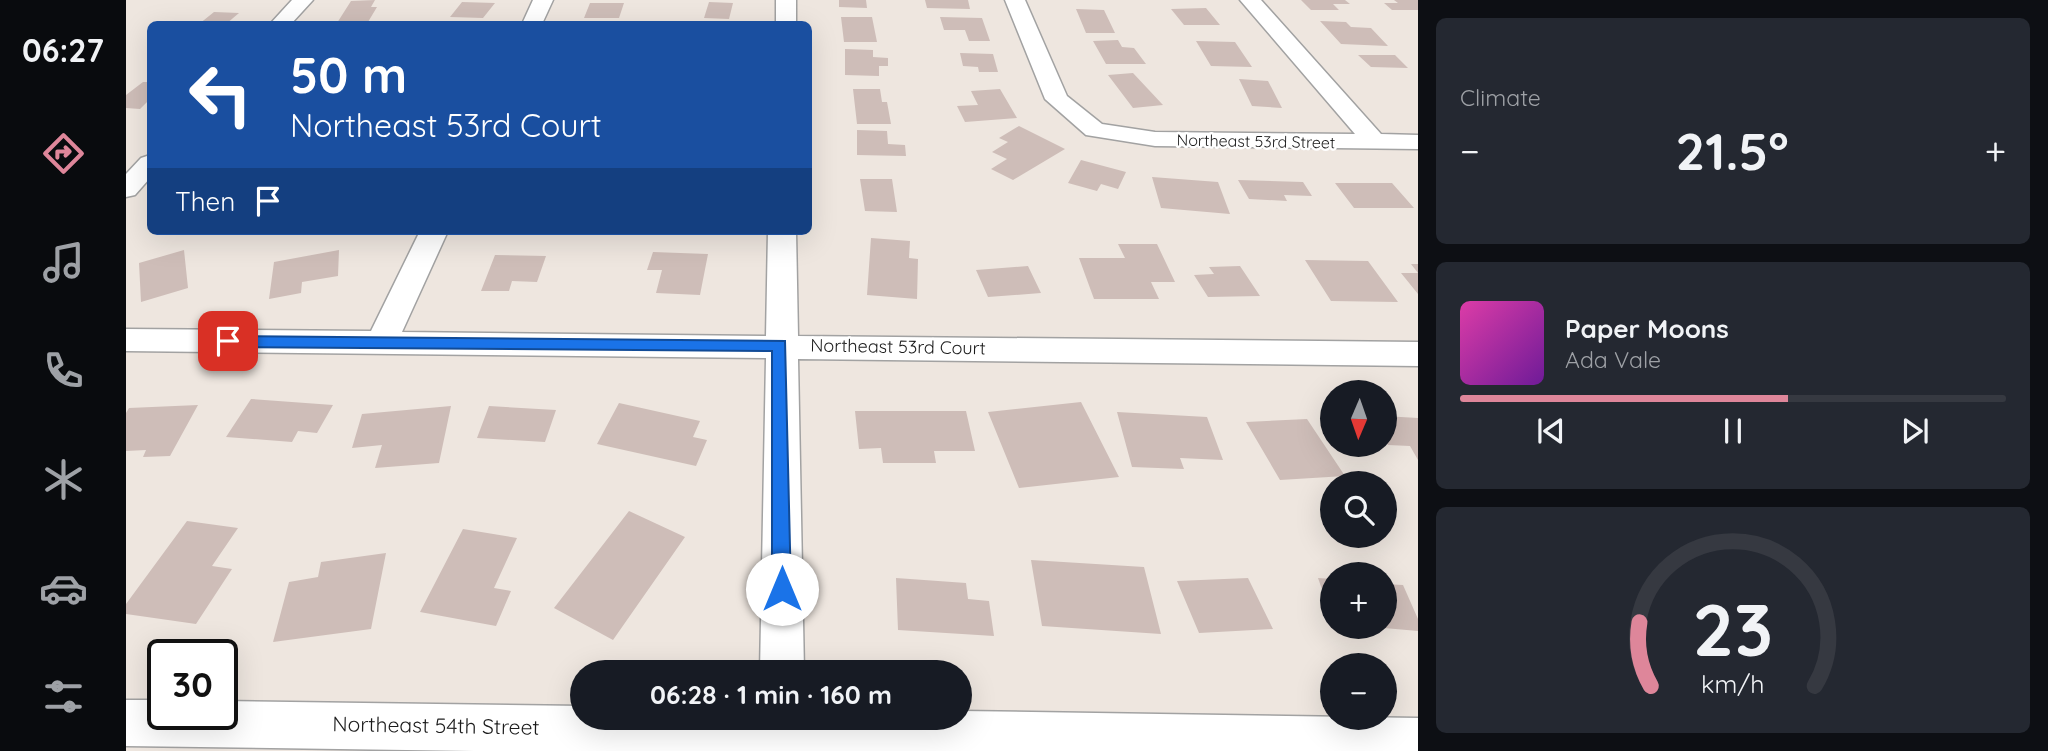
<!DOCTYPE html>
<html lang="en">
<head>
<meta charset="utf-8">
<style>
	:root { --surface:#171b24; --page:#242831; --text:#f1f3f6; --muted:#9ea1a6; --line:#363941; --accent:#de869a }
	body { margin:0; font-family:Quicksand,sans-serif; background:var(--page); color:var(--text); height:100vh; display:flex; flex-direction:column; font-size:26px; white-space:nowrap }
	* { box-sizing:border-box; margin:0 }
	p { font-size:23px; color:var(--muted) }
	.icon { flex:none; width:38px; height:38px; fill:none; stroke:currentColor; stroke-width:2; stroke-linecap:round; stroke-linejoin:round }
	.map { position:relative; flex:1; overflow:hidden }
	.details { display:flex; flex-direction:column; gap:18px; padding:18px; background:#0d0f14; width:630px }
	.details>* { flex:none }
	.banner { position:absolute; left:21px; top:21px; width:665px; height:214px; border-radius:10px; box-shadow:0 7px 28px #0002; background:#1a4fa0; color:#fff; overflow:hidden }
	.needle { width:46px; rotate:182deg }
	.controls { position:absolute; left:1194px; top:380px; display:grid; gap:14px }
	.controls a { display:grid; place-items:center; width:77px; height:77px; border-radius:50%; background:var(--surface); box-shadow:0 7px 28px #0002; font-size:35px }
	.speed { position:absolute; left:21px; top:639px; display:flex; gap:14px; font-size:35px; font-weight:700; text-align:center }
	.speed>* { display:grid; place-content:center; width:91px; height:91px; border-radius:50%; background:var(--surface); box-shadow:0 7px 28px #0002; line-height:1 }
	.speed .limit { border:4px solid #111; border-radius:10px; background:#fff; color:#111 }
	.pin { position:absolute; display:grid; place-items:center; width:60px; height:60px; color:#fff; margin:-30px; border-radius:14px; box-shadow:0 4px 10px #0006 }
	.me { position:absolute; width:77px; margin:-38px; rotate:0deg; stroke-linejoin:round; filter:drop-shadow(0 0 5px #0008) }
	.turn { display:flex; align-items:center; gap:24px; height:147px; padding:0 28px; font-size:32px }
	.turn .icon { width:91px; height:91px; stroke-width:2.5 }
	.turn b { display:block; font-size:49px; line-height:60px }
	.then { display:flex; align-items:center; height:66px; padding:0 28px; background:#0003; gap:14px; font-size:26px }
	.big { font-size:52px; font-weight:700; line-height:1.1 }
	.details .widget { flex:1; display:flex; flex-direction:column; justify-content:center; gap:10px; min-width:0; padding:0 24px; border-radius:10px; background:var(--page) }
	.details .dial { align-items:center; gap:0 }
	.dial svg { height:182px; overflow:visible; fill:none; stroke:var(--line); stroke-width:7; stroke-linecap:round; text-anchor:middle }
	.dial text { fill:var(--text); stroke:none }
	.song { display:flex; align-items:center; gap:21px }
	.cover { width:84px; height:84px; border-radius:10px; background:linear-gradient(135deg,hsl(320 70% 55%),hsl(280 70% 35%)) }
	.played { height:7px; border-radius:4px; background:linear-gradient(90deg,var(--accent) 60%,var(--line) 60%) }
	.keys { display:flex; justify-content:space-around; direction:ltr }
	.heat { display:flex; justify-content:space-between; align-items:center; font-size:38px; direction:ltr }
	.trip { position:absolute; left:444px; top:660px; width:402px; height:70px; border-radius:35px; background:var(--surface); box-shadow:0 7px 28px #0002; font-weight:700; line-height:70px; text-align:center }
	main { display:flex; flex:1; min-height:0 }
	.tabs { display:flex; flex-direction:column; width:126px; justify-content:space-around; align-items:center; background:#090b0e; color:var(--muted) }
	.tabs .icon { width:49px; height:49px }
	.tabs .current { color:var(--accent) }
	.tabs b { font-size:32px; color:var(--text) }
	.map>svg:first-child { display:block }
</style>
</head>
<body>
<main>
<nav class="tabs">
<b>06:27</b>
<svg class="icon current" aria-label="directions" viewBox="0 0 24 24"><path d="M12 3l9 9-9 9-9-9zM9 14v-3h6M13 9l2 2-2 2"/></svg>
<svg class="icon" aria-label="music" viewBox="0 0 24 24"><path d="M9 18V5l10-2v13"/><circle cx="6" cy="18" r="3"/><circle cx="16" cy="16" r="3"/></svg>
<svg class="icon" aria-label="phone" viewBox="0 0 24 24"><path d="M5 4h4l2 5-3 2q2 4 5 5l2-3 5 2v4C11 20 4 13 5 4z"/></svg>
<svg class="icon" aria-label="climate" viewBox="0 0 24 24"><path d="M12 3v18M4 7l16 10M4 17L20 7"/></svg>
<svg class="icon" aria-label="car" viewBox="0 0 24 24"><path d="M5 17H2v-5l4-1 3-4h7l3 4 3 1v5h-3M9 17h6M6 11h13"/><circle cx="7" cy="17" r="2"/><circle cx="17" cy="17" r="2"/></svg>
<svg class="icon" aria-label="filters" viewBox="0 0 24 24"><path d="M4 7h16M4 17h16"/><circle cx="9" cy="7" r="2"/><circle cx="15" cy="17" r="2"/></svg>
</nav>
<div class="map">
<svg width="1292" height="751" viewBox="0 0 1292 751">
	<rect width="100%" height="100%" fill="#eee6df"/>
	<path fill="#cebdb8" d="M249 0 245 7H251L242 22 211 23 225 1Z
		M713 0H740L741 8 713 7Z
		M799 0H842L844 9 801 8Z
		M1175 0H1219L1224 4H1207L1213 10H1185Z
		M1268 0H1292V10H1266L1258 3H1272Z
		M336 2 369 3 357 18 324 17Z
		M583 2 607 3 603 19 578 18Z
		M464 3H498L493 18H458Z
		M1080 8 1094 25H1058L1045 9Z
		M950 9 978 10 989 33H960Z
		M88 12 113 13 100 24H73Z
		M715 17H746L751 42H718Z
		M814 17 856 18 864 41H843L839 30H818Z
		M1194 21 1220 22 1225 27 1245 28 1262 46 1215 44Z
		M992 40 996 47 1008 48 1020 64H980L967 41Z
		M1070 41 1109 42 1126 67 1085 66Z
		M719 49 747 50V57L762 58V66H753V76L719 75Z
		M834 53 867 54 872 72H853L852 67 837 66Z
		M1232 55H1269L1282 68 1245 67Z
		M1007 73 1037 105 1007 108 982 75Z
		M1113 79 1142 81 1156 108 1126 106Z
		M17 82H24V99L14 109 0 108V95Z
		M727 89H754L756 102H761L765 124H731Z
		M874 89 891 118 839 122 831 106 852 105 845 91Z
		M893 126 939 149 887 180 865 169 881 159 866 152 882 142 873 138Z
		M731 130 761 131 762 144 779 145 780 156 731 155Z
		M955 160 1000 172 992 189 975 184 971 191 942 183Z
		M1026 177 1092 182 1104 214 1035 208Z
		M734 179H766L771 212 739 211Z
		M1112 180 1177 182 1186 196 1158 195 1161 201 1123 199Z
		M1209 183H1266L1288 208H1228Z
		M745 238 784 241 783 258 792 259 791 299 741 295Z
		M992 244H1031L1049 282H1025L1033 299H968L953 258H999Z
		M58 250 62 288 15 302 13 263Z
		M213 250 212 276 176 282 175 293 143 299 148 262Z
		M527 252 582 254 574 295 530 293 536 270H521Z
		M369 255 420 256 411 282 386 281 383 291H355Z
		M1179 260 1242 261 1272 302 1205 301Z
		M1285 264H1292V294L1275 273H1292Z
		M902 266 915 293 862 297 850 270Z
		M1114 266 1134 296 1082 297 1068 275 1088 274 1083 267Z
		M125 399 207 405 191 433 172 431 166 442 100 437Z
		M955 402 993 477 893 488 862 412Z
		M493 403 574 421 567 437 581 440 570 466 471 444Z
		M72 405 44 456 17 457 20 450 0 451V413L3 408Z
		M325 406 313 463 249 468 256 445 226 448 236 414Z
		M363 406 430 410 419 442 351 438Z
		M729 411H840L849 451H808L810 463H757L755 448 733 449Z
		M991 412 1081 417 1097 460 1054 458 1058 469 1006 467Z
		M1258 416 1292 418V460L1284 446 1262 445 1258 439Z
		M1181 419 1219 476 1154 480 1120 422Z
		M503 511 559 537 487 640 428 608Z
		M61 521 112 528 86 566 106 569 70 624 0 614V604Z
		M337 529 391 538 368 588 385 591 370 626 294 612Z
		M260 553 245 629 147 642 163 582 192 577 195 562Z
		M905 560 1018 567 1035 634 916 626Z
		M770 578 840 583 842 599 863 601 868 636 772 630Z
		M1122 578 1147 629 1073 633 1051 581Z
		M1192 578 1206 579V615H1205Z
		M1258 584 1277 585 1292 619V631L1258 628Z"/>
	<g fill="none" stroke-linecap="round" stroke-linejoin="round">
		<defs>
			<path id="minor" d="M166 0H187L165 24H144Z
				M407 0H427L416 24H396Z
				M650 0H670V24H650Z
				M879 0H899L941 96 976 124 1029 132 1229 134 1114 0H1135L1255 134 1292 135V149L1029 146 960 135 919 99Z
				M24 155V178L9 195 0 197V174L15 158Z
				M294 231H322L276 332 640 336 642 231H670L672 336 1292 342V366L672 359 678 672H634L640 358 0 351V329L245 331Z
				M0 700H37V714H96V701L457 706V718H835V711L1292 718V751H348L0 746Z"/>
		</defs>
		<use href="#minor" stroke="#a2a2a2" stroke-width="3"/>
		<use href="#minor" fill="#fff" fill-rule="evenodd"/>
	</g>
	<path fill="#1a73e8" stroke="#114b97" stroke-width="2" d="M102 336 659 341 665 589 663 596 656 598 649 596 646 589V351L102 347 94 341Z"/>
	<g text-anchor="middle" stroke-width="5" stroke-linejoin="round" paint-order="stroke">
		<g font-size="16" fill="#1b1b1b" stroke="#fff">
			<text transform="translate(1130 141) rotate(1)" y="6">Northeast 53rd Street</text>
		</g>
		<g font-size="18" fill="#1b1b1b" stroke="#fff">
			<text transform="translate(772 347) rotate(1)" y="6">Northeast 53rd Court</text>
		</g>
		<g font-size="21" fill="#1b1b1b" stroke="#fff">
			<text transform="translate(310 726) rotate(1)" y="7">Northeast 54th Street</text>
		</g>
	</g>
</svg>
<div class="controls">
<a><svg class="needle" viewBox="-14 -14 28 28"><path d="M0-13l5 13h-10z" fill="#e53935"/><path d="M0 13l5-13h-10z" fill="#9ea1a6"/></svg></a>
<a><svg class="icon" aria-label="search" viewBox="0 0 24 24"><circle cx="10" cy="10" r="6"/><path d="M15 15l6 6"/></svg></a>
<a>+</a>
<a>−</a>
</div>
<div class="speed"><div class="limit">30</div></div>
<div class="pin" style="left:102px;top:341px;background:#d93025"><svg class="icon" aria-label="arrive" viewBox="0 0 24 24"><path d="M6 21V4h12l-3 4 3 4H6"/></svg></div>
<svg class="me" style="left:656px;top:589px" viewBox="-20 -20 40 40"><circle r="19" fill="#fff"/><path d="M0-13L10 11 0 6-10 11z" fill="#1a73e8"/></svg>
<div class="trip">06:28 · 1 min · 160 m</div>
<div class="banner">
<div class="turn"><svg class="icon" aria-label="left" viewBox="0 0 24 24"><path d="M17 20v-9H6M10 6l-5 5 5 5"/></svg><div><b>50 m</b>Northeast 53rd Court</div></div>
<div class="then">Then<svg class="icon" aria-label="arrive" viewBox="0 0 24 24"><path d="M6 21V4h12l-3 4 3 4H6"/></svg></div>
</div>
</div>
<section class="details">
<div class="widget"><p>Climate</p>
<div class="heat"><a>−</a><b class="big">21.5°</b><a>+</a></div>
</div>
<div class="widget">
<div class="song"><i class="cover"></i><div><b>Paper Moons</b><p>Ada Vale</p></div></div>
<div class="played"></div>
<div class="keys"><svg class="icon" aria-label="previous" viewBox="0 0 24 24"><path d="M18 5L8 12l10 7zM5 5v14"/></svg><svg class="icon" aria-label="pause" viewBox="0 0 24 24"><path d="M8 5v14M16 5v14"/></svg><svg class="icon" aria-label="next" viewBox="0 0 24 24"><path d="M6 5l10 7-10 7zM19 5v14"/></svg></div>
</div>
<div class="widget dial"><svg viewBox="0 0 100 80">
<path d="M14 69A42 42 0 1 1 86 69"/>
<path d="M14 69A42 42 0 0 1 9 41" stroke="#de869a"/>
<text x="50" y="56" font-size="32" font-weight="700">23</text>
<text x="50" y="72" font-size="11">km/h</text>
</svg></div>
</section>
</main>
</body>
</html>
